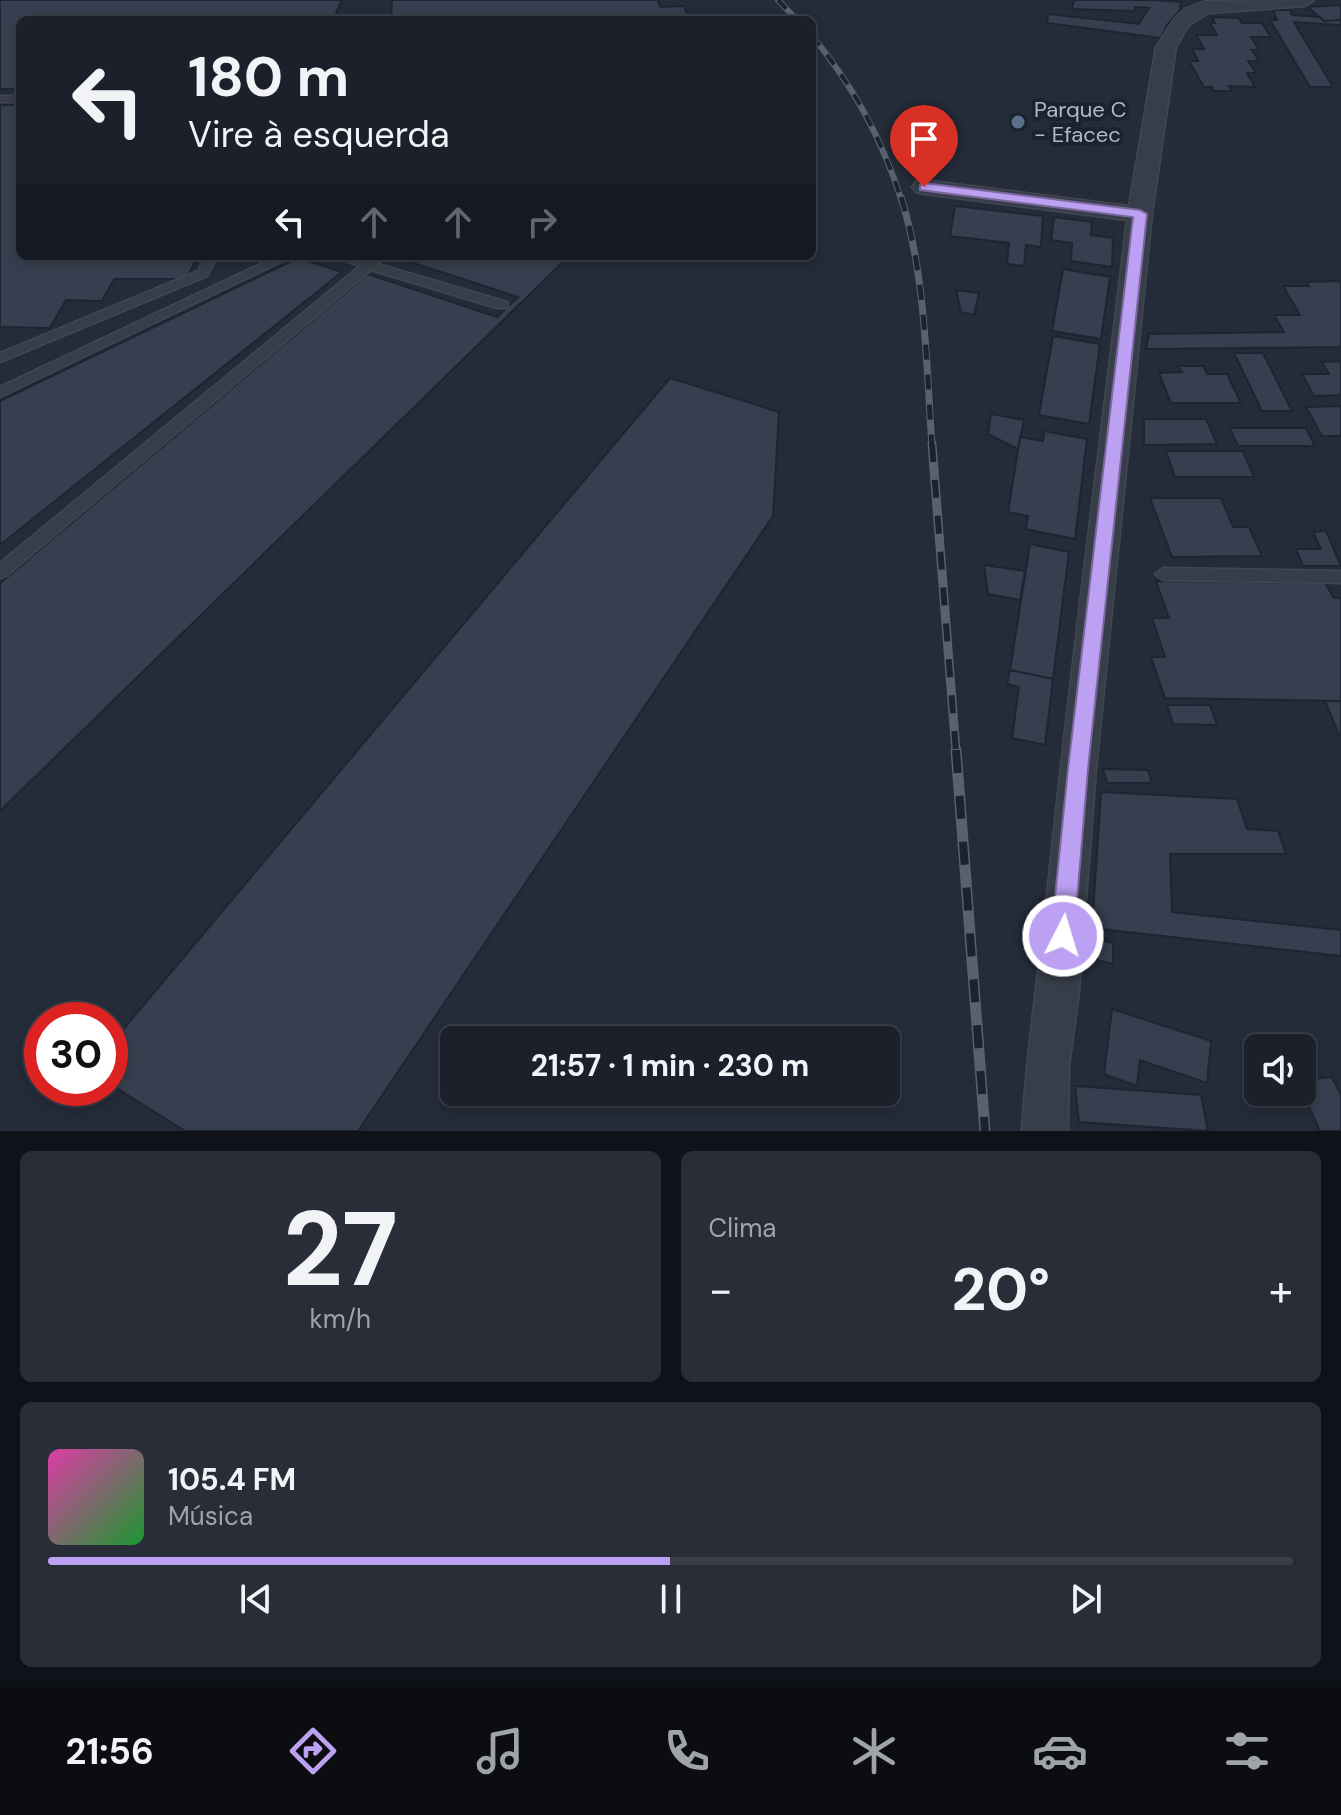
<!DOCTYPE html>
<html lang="pt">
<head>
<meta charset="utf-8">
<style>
	:root { --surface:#1b202b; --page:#282d37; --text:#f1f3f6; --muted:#a0a3a9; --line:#393e47; --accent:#bca0f2 }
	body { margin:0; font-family:"DM Sans",sans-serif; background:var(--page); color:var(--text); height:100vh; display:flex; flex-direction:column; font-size:30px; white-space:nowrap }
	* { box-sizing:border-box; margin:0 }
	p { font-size:26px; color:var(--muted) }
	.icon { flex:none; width:44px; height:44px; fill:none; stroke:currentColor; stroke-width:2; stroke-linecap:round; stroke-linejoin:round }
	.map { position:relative; height:1131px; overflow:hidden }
	.drawer { display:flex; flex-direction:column; gap:20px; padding:20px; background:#0f1218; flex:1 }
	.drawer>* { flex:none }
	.hud { position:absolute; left:16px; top:16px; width:800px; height:244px; border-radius:12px; box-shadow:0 4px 12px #0003,0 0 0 2px var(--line); background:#1b202b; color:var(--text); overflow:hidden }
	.controls { position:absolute; left:1244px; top:1034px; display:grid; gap:16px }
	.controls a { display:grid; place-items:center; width:72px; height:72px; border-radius:12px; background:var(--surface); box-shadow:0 4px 12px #0003,0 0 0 2px var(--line); font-size:40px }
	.speed { position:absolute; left:24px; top:1002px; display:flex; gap:16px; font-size:40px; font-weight:700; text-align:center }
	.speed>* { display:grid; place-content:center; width:104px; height:104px; border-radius:50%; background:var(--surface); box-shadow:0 4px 12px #0003,0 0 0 2px var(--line); line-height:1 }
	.speed .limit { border:12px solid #d22; background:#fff; color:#111 }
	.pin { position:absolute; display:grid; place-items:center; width:68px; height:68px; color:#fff; margin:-82px -34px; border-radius:50% 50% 50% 0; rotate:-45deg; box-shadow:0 0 8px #0007 }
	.pin .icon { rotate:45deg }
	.me { position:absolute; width:88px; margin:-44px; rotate:5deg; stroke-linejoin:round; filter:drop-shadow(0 0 6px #0008) }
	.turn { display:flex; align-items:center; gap:28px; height:168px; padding:0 40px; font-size:36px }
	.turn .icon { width:104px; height:104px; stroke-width:2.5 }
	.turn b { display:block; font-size:56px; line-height:68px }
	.lanes { display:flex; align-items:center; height:76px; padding:0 40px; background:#0003; justify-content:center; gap:40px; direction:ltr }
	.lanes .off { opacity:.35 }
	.big { font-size:60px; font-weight:700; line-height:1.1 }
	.drawer .widget { flex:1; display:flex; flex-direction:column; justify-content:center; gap:12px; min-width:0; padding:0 28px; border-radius:12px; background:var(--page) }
	.drawer .dial { align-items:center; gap:0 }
	.dial b { font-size:104px; line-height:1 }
	.song { display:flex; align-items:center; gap:24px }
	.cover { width:96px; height:96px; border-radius:12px; background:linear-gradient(135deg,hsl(320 70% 55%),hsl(130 70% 35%)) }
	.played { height:8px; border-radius:4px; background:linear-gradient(90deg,var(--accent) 50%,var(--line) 50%) }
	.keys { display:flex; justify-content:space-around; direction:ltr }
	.heat { display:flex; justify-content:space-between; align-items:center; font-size:44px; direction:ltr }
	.drawer .tiles { flex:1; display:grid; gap:20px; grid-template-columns:1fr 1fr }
	.widget:last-child { grid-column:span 2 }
	.trip { position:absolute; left:440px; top:1026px; width:460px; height:80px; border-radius:12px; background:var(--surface); box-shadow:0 4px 12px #0003,0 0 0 2px var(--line); font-weight:700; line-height:80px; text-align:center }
	.menu { display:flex; height:128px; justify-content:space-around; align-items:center; background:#0b0d11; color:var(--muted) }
	.menu .icon { width:56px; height:56px }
	.menu .selected { color:var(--accent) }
	.menu b { font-size:36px; color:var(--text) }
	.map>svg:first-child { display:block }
</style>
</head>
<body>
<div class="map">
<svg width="1341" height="1131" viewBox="0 0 1341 1131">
	<rect width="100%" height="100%" fill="#242b39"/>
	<path fill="#363f4f" stroke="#1e2530" stroke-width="2" d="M0 0H342L333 20H20V89H0Z
		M392 0H658L660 7 684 6 687 15H702L703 18 391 20Z
		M1074 0H1154L1181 2 1180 10 1167 25 1161 38 1047 23 1048 14 1139 24 1149 8 1135 7 1134 11 1072 9Z
		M1341 5V20L1324 21 1308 7Z
		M1273 10H1290L1292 15 1319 17 1324 21 1341 20V25L1294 22 1333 87H1310L1270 20H1277Z
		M1212 17 1238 18 1242 23H1262L1271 37H1251L1259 50H1252L1259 61H1248L1256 73H1247L1255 87 1229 86 1232 91H1214L1212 87H1204L1189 61H1198L1192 49H1204L1196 35H1217L1210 23H1215Z
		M0 105H20V256H198L186 279H114L102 301 66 300 50 328 0 327Z
		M955 206 1043 216 1041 247 1026 245 1024 266 1007 264 1009 243 950 236Z
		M1054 217 1092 222 1091 235 1113 238 1112 267 1071 261 1072 243 1051 240Z
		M405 256H569L0 811V583L368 274 497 317 518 297 401 259Z
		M298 258 342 272 0 545V401Z
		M1063 269 1110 277 1101 339 1052 331Z
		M1341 281V347L1146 349 1149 334 1284 332 1274 315H1300L1283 286H1309L1306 282Z
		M956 290 979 293 974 315 961 312Z
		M1053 336 1100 344 1089 424 1039 415Z
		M1234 353H1263L1292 411H1262Z
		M1341 361V395L1314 396 1302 374H1329L1322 362Z
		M1178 366H1203L1207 374H1227L1241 403H1171L1159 373 1182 372Z
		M670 378 779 412 773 516 358 1131H185L110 1084V1045Z
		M1341 406V436H1322L1306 407Z
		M991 414 1024 420 1018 449 988 434Z
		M1144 419H1206L1217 444 1144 445Z
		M1230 428H1306L1315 446H1238Z
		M1044 431 1087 439 1075 539 1026 529 1028 516 1008 512 1020 437 1043 441Z
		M1166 451H1243L1254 477H1175Z
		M1150 498H1221L1233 527H1249L1262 556 1172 557Z
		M1326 531 1341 566H1303L1296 549H1321L1313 532Z
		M1030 544 1069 552 1053 679 1010 670Z
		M984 565 1025 571 1020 600 988 594Z
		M1156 581 1325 583 1334 598H1341V701L1165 698 1151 657H1165L1152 618H1169Z
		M1010 670 1053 679 1045 745 1012 738 1019 687 1007 684Z
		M1325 701H1341V735H1339Z
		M1167 705H1210L1217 725 1173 724Z
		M1103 769 1148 770 1152 783H1107Z
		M1101 792 1237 799 1247 829 1278 831 1286 854H1170L1172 912 1341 930V956L1092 928Z
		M1091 937 1113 943V964L1089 958Z
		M1112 1009 1211 1041 1207 1083 1140 1060 1137 1086 1104 1074Z
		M1332 1077 1341 1095V1131H1320L1302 1092V1080Z
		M1075 1086 1201 1095 1208 1131 1079 1122Z"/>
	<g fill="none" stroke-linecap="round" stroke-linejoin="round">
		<defs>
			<path id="lane" d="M0 96H20V102H0Z
				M206 256H218L207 276 0 362V353L198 271Z
				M277 256H293L0 397V387Z
				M334 256H353L367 260 372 256H386L378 264 507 302 508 305 507 308H497L371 270 6 576 0 578V563L360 266Z
				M1163 568 1341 571V583L1163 580 1155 574Z"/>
			<path id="street" d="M1314 0 1305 6 1208 13 1188 26 1176 47 1152 214 1096 769 1079 992 1069 1066 1068 1131H1022C1026 1052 1039 974 1047 895 1070 670 1100 445 1127 220L924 194 916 192 912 187 916 182 924 180 1129 206 1156 47 1175 18 1185 9 1206 1Z"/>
		</defs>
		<use href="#lane" stroke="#404752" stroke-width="3"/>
		<use href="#street" stroke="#404752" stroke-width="3"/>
		<use href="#lane" fill="#373e49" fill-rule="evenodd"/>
		<use href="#street" fill="#373e49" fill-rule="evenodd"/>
		<defs>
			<path id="rail-far3" d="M778 0 797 20
				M812 36C853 85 882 139 901 199"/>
			<path id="rail-far2" d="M901 197C926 277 926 363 932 446"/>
			<path id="rail-far1" d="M932 444 956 752"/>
			<path id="rail" d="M956 750 985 1131"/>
		</defs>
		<use href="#rail-far3" stroke="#596170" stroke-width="6"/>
		<use href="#rail-far2" stroke="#596170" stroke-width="7"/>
		<use href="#rail-far1" stroke="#596170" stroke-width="9"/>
		<use href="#rail" stroke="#596170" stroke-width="11"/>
		<use href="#rail-far3" stroke="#1c232e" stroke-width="4" stroke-dasharray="12" stroke-linecap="butt"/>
		<use href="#rail-far2" stroke="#1c232e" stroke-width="5" stroke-dasharray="15" stroke-linecap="butt"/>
		<use href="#rail-far1" stroke="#1c232e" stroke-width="6" stroke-dasharray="18" stroke-linecap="butt"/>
		<use href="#rail" stroke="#1c232e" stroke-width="8" stroke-dasharray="23" stroke-linecap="butt"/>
	</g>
	<path fill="#bca0f2" stroke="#7a689d" stroke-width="2" d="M924 183 1140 210 1147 214 1088 769 1074 936 1071 944 1063 947 1055 944 1051 936 1068 769 1133 217 920 190V185Z"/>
	<circle fill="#5c6f8a" stroke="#1c232e" stroke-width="3" cx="1018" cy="122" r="8"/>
	<g text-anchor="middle" stroke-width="8" stroke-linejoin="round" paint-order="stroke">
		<g font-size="22" fill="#b2b8c5" stroke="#1c232e" text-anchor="start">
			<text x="1034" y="117">Parque C<tspan x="1034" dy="25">- Efacec</tspan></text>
		</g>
	</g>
</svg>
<div class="controls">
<a><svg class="icon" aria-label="sound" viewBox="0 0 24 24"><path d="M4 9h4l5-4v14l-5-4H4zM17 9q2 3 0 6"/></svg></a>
</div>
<div class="speed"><div class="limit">30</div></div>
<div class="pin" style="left:924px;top:187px;background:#d93025"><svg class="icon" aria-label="arrive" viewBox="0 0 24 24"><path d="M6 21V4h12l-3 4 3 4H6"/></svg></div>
<svg class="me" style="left:1063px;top:936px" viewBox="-20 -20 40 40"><circle r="17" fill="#bca0f2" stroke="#fff" stroke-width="3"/><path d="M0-11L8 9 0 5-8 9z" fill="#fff"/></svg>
<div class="trip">21:57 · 1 min · 230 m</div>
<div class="hud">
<div class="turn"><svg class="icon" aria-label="left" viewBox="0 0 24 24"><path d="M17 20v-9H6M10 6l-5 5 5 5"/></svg><div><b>180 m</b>Vire à esquerda</div></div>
<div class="lanes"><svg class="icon" aria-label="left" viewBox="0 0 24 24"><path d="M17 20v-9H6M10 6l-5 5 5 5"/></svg><svg class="icon off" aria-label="ahead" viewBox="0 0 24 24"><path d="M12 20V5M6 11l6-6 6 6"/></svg><svg class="icon off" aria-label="ahead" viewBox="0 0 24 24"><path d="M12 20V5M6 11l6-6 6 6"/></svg><svg class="icon off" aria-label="right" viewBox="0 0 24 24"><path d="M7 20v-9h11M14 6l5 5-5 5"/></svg></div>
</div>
</div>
<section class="drawer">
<div class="tiles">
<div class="widget dial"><b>27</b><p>km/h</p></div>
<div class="widget"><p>Clima</p>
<div class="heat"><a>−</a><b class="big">20°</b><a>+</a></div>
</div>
<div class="widget">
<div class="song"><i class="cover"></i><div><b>105.4 FM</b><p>Música</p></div></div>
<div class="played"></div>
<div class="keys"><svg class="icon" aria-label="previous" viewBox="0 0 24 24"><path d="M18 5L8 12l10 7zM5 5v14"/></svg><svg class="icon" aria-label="pause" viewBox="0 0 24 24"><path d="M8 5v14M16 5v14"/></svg><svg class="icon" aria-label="next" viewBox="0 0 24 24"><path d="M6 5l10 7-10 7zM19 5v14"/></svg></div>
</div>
</div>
</section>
<nav class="menu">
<b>21:56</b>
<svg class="icon selected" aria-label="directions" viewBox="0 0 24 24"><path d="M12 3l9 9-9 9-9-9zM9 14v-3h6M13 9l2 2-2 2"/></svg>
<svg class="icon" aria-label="music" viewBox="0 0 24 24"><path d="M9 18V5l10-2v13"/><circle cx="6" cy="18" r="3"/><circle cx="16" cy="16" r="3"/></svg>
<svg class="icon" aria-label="phone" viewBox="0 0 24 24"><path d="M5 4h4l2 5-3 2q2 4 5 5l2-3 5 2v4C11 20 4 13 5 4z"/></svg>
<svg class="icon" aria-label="climate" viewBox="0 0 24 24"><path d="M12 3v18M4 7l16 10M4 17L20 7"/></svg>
<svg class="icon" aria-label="car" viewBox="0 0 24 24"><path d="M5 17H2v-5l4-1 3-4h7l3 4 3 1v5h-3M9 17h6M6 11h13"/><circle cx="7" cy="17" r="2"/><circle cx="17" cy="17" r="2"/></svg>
<svg class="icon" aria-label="filters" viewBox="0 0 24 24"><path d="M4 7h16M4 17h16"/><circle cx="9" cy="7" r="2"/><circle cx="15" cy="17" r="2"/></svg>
</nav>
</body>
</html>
